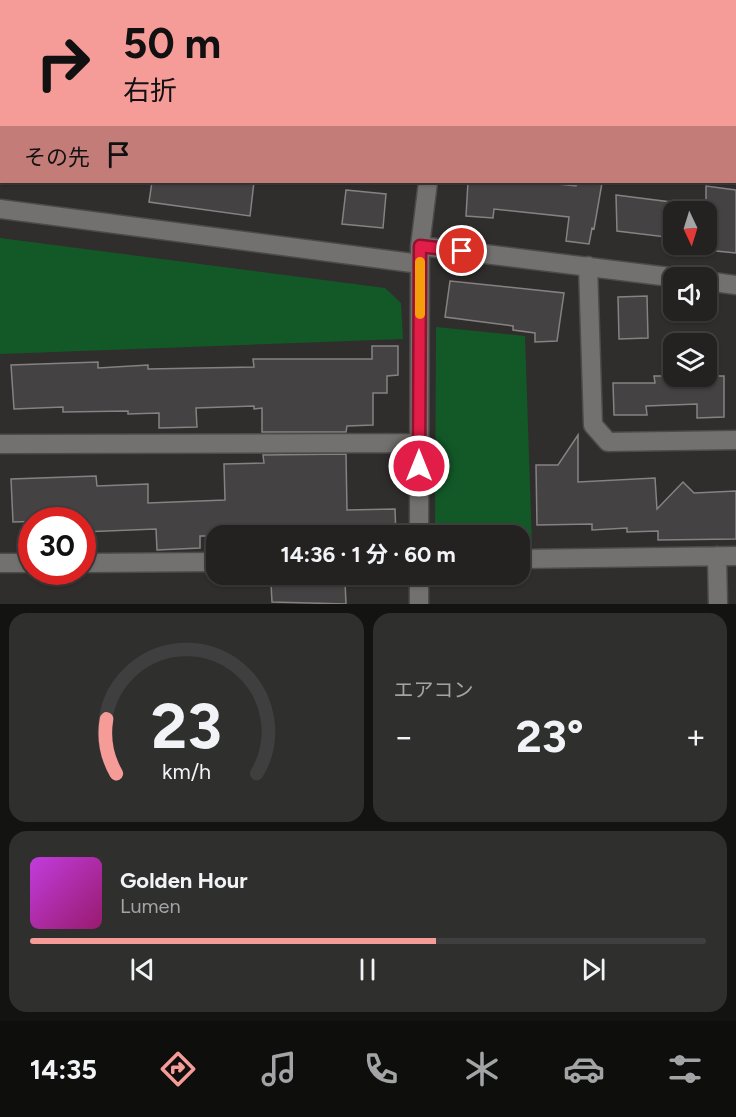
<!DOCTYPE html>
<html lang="ja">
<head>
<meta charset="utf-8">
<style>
	:root { --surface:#232221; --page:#2f2f2e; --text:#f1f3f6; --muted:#a3a4a5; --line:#403f3f; --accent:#f59b98 }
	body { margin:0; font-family:Figtree,"Noto Sans JP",sans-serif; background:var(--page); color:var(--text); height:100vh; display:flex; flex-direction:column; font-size:22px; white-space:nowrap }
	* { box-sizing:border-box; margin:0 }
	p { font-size:20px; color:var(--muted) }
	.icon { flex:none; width:33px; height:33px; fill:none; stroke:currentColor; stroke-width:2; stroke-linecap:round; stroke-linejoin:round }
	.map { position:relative; height:604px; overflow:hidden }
	.drawer { display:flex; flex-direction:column; gap:9px; padding:9px; background:#131312; flex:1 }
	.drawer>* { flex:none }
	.top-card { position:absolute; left:0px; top:0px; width:736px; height:183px; box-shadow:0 2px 4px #0004,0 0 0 2px var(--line); background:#f59b98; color:#111; overflow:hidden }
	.needle { width:39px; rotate:176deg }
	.controls { position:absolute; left:663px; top:201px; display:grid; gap:12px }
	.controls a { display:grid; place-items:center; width:54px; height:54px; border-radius:12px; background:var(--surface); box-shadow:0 2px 4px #0004,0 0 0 2px var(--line); font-size:30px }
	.speed { position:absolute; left:18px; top:507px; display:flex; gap:12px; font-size:30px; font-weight:700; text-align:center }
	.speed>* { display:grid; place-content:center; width:78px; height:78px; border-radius:50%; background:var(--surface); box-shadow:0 2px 4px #0004,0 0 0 2px var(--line); line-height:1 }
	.speed .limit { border:9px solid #d22; background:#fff; color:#111 }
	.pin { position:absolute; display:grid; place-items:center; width:51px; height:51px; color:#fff; margin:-26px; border:3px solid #fff; border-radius:50%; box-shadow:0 2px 6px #0007 }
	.me { position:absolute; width:66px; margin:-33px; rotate:0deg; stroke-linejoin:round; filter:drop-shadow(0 0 4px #0008) }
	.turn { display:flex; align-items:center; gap:21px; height:126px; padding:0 24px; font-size:27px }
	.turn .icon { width:78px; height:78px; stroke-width:2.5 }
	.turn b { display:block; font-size:42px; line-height:51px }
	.then { display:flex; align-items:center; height:57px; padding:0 24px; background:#0003; gap:12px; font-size:22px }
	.big { font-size:45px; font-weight:700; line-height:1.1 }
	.drawer .card { flex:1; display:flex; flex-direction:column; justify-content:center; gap:9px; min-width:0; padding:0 21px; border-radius:18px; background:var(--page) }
	.drawer .dial { align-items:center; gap:0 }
	.dial svg { height:156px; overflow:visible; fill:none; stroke:var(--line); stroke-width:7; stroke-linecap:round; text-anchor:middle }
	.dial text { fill:var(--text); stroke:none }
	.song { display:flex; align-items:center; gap:18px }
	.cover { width:72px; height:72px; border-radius:9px; background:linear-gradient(135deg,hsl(290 70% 55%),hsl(320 70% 35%)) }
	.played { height:6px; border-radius:3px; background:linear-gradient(90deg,var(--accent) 60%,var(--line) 60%) }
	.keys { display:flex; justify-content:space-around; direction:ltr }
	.heat { display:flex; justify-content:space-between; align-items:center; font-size:33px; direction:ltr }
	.drawer .tiles { flex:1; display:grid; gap:9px; grid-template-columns:1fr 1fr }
	.card:last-child { grid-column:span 2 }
	.trip { position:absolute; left:206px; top:525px; width:324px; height:60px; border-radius:18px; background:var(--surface); box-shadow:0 2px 4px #0004,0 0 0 2px var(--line); font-weight:700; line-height:60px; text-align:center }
	.tabs { display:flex; height:96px; justify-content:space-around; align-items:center; background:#0e0e0d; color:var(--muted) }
	.tabs .icon { width:42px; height:42px }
	.tabs .selected { color:var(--accent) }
	.tabs b { font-size:27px; color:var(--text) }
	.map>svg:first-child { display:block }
</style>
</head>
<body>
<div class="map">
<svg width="736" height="604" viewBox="0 0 736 604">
	<rect width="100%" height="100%" fill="#2f2e2c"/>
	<path fill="#135928" d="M0 238 385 288 401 303 403 339 0 354Z
		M436 327 525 336 532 546H519V536H438L435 532Z"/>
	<path fill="#454243" stroke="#868284" stroke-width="1.5" d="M152 182H254L250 216 149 202Z
		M468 182H538L576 186 577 182 602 183 594 229 592 228 589 244 566 241 569 217 494 209 493 218 466 216Z
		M706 186 736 190V253L706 250Z
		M346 190 386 194 383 228 342 224Z
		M616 195 671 202 666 237 617 231Z
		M450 281 564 293 557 341 535 342V333L513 330V326L445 317Z
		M647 296 648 338 619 339 618 297Z
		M372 346H398V375L387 376V393H373V425L347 426 346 432H262V408L254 409V406L196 408 197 427 159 428V413L128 414V411L63 412V407L14 409 11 365 98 362V368L148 365V369L254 367 253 359H372Z
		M654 376H724V417L697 418V404L646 406 647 415H614L613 383H655Z
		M578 435V482L655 478 657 509 683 482 694 493 736 491V539L658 540V531L627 532V528L592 530V524L537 525 536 465H558Z
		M346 454 347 510 395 509 396 536H200V548L157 550 156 529 82 532V520L13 522 11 479 96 476 97 486 148 484V503L225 500 224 464 264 463 263 455Z
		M345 581 346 604 272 602 271 584Z"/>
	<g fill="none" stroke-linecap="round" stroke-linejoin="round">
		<defs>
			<path id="minor" d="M451 2V0
				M0 17H2
				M735 94 736 95
				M0 209 420 264
				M420 246 678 278
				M588 266 593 425 608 442 736 440
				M706 281 736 285
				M0 444 419 443
				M419 536 420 246 428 182
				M717 556 718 604
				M519 559 736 556
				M0 563H32
				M82 563 216 562
				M419 574V604"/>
		</defs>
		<use href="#minor" stroke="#4c4b49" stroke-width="21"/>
		<use href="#minor" stroke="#73716f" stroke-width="18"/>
	</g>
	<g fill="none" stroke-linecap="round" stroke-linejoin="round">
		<defs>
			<path id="route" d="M419 466 420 246 462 251"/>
		</defs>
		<use href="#route" stroke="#92132f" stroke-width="15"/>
		<use href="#route" stroke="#e11d48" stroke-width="10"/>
		<path stroke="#f59e0b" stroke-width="10" d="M420 314V262"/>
	</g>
</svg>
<div class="controls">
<a><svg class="needle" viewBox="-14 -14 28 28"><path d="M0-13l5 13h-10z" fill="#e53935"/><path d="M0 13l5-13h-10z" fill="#a3a4a5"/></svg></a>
<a><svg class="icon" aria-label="sound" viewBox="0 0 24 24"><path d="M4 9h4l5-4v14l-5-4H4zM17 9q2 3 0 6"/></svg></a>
<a><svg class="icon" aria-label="layers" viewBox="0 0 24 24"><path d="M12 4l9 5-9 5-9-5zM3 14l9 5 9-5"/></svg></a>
</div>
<div class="speed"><div class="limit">30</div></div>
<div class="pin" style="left:462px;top:251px;background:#d93025"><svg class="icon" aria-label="arrive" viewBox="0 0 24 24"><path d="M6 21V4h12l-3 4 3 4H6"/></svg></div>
<svg class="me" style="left:419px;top:466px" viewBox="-20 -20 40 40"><circle r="17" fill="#e11d48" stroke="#fff" stroke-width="3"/><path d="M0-11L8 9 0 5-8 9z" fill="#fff"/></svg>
<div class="trip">14:36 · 1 分 · 60 m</div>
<div class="top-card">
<div class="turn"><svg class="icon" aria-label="right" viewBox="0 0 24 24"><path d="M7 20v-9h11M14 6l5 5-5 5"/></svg><div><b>50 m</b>右折</div></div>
<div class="then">その先<svg class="icon" aria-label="arrive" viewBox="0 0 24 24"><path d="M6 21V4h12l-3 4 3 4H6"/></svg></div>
</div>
</div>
<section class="drawer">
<div class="tiles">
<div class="card dial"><svg viewBox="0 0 100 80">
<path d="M14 69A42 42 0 1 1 86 69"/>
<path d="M14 69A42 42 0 0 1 9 41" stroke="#f59b98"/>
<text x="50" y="56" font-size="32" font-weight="700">23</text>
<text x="50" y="72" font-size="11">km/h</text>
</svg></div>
<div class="card"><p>エアコン</p>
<div class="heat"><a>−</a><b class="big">23°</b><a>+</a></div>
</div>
<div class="card">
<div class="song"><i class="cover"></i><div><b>Golden Hour</b><p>Lumen</p></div></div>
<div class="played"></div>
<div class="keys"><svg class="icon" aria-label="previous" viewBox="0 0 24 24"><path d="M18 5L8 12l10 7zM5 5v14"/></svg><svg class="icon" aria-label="pause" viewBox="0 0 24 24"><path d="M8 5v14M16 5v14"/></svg><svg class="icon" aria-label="next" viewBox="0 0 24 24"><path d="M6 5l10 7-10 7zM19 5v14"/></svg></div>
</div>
</div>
</section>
<nav class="tabs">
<b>14:35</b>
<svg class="icon selected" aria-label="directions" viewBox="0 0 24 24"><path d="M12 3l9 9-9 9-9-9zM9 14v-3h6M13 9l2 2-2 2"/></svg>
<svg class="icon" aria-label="music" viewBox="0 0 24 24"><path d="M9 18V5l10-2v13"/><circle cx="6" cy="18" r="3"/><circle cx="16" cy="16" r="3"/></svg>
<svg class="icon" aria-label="phone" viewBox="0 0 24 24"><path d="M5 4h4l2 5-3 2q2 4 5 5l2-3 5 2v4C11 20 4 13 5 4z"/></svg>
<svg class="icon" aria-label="climate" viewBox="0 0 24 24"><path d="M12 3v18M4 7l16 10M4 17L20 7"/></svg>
<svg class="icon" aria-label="car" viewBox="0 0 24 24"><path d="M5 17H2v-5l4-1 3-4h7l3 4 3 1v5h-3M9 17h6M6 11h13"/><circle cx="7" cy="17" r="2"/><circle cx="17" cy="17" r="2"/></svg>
<svg class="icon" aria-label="filters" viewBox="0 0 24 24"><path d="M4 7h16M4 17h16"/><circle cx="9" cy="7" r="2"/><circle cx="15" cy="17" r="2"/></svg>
</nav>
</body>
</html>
